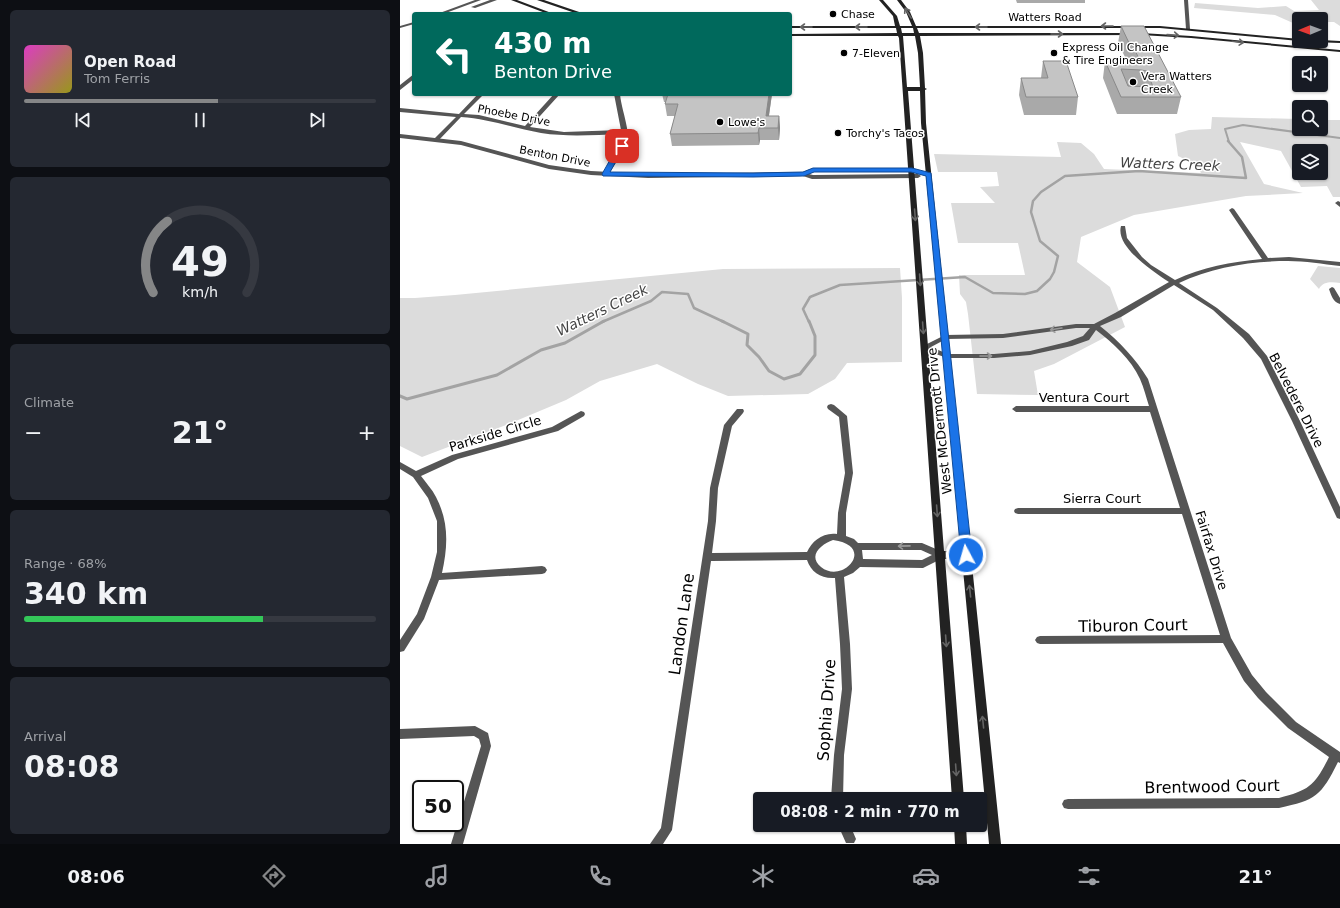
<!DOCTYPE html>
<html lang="en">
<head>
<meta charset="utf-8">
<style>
	:root { --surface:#171b24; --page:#242831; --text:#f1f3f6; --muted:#9ea1a6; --line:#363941; --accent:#858687 }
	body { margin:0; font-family:"DejaVu Sans",sans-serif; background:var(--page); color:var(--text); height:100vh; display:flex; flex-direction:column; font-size:15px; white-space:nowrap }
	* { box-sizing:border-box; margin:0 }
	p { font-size:13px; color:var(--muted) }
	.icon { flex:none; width:22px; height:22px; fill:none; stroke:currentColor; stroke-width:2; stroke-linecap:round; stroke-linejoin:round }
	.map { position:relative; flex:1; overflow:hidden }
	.side { display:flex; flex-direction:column; gap:10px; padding:10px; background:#0d0f14; width:400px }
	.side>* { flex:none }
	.hud { position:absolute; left:12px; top:12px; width:380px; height:84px; border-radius:4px; box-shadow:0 1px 3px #0004; background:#00695c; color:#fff; overflow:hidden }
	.needle { width:26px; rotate:269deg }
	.tools { position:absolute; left:892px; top:12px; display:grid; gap:8px }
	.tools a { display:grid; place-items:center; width:36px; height:36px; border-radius:4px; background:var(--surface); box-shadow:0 1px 3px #0004; font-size:20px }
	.speed { position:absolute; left:12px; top:780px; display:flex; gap:8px; font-size:20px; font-weight:700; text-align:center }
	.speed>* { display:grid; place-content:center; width:52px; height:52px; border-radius:50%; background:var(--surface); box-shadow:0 1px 3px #0004; line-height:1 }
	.speed .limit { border:2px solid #111; border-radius:6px; background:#fff; color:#111 }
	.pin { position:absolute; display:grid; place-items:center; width:34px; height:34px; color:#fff; margin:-17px; border-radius:8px; box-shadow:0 2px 6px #0006 }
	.me { position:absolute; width:44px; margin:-22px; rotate:354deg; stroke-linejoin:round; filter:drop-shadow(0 0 3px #0008) }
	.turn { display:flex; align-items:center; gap:14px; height:84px; padding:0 16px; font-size:18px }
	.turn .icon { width:52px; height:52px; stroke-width:2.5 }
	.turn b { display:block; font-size:28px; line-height:34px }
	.big { font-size:30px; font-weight:700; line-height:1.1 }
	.side .card { flex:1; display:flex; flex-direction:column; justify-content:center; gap:6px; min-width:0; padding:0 14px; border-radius:6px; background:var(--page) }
	.side .dial { align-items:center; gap:0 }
	.dial svg { height:104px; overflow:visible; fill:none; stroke:var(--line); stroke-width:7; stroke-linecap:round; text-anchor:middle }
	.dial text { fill:var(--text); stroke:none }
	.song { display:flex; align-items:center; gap:12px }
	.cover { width:48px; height:48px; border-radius:6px; background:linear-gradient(135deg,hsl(310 70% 55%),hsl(60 70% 35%)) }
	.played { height:4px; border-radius:2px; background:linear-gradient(90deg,var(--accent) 55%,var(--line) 55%) }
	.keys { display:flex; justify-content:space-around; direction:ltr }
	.heat { display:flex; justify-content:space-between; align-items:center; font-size:22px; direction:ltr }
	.charge { height:6px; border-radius:3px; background:linear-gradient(90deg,#34c759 68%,var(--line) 0) }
	.trip { position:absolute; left:353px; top:792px; width:234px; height:40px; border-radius:4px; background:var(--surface); box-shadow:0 1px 3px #0004; font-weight:700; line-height:40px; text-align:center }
	.tab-bar { display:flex; height:64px; justify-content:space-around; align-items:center; background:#090b0e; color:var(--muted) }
	.tab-bar .icon { width:28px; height:28px }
	.tab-bar .on { color:var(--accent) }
	.tab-bar b { font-size:18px; color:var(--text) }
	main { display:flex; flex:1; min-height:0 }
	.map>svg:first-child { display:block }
</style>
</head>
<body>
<main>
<section class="side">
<div class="card">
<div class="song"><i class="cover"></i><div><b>Open Road</b><p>Tom Ferris</p></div></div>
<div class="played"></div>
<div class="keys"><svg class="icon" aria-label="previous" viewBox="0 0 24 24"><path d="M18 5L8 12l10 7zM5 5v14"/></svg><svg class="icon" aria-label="pause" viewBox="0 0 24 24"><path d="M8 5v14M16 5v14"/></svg><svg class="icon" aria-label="next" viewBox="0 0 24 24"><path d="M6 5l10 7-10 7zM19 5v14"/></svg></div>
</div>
<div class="card dial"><svg viewBox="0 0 100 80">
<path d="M14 69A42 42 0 1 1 86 69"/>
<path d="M14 69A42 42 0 0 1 25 14" stroke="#858687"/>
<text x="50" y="56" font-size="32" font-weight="700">49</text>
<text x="50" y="72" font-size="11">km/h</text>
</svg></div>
<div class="card"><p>Climate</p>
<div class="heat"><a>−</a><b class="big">21°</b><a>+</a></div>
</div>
<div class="card"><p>Range · 68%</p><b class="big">340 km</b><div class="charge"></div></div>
<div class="card"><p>Arrival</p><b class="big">08:08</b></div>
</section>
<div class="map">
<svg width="940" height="844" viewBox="0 0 940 844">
	<rect width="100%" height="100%" fill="#fff"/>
	<path fill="#dcdcdc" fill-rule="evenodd" d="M911 0H940V26L934 22H921V19H899V23H893L875 15 794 8 795 3 858 8 886 6 894 11 919 10Z
		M812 117 899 119V129H921V120H940V197H933L927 186 901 187 881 151 840 142 864 184 903 193 846 196 734 215 681 237 677 262 710 287 725 327 654 364 634 371 638 395 577 394 568 314 566 302 560 294 559 275H625L618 243H558L551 203H595L580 187 599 186 597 172H538L534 154 661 157 657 142 681 143 694 154 704 169 801 173 795 164 778 156 775 134 789 130 811 129ZM899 151H921V173H899Z
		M918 266 940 268V283C932 282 923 281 919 289L910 279Z
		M500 268 502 298V362L447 363 435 379 408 394 328 396 298 384 257 364 200 381 166 400 111 423 22 457 0 446V298H15L55 295 323 269Z"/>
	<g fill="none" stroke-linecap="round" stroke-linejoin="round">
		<path stroke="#a3a3a3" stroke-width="2" d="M829 142 825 129 843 125 940 138"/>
		<path stroke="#a3a3a3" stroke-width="2.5" d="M202 322 251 301 262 292 288 294 294 308 324 322
			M409 322 403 309 410 297 440 285 565 277 593 293 625 294 637 291 650 279 654 272 658 256 640 241 631 212 633 201 641 192 665 176 739 171 846 178 842 157 828 141"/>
		<path stroke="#a3a3a3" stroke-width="3" d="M322 321 348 334 347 345 359 357 369 371 384 379 400 374 415 355V336L409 321
			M0 396 7 399 97 375 141 350 165 343 204 321"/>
		<path fill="#555" fill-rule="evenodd" d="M784 0H788L790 29 788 30 786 29Z
			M14 74V79L0 90V85Z
			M78 94H84L64 114 79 115 125 126 154 94H160L130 127 164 132 221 130 214 94H220C221 105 225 116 227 128 229 145 217 160 209 174L206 176 203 174 218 146 221 134C194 135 167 137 141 133 114 128 89 119 61 117L38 141H34V139L56 117 0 112V108L59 114Z
			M938 201 940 202V207L935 203Z
			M832 208 834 209 868 258 889 257 940 262V266C923 264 905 261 888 261 851 261 812 267 779 283L817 308 849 334 867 356 900 421 940 507V519L937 518 936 516 892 421 861 359 843 338 813 310 774 285 721 317 700 326C720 342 735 358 748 379L831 638 852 675 866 692 896 722 940 752V763L938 762C921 796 916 800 879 808L668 809 664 808 662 804 664 800 668 799 879 798C910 790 915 785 929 757L888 728 858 698 844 681 823 643 640 644 637 643 635 640 637 637 640 636 820 635 782 514H618L615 513 614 511 615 509 618 508H780L750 412H616L612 409 616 406H749C746 397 744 388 740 379 731 359 713 343 696 330L689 340 672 346 630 355 594 358H547L522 349 521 347 545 335 603 334 676 324H694L715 313 769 282C754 272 715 247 721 226H725L727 238 742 257 751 265 775 280C802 267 831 262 862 259L829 210ZM676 328H690L683 336 667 342 630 351 594 354H548L531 347 546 339 603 338Z
			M932 287 934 288 940 298V304C933 302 931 295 929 289Z
			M431 404 434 405 447 416 453 473 446 513V536L454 539 458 543H522L543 552 545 555 543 558 523 568 460 567 453 573 444 577 450 644 452 689 444 755 443 799H431L434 755 442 689 440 644 435 578C421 579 411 572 407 560L311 561 272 830 263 844H250L261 828 308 521 310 488 324 425 337 409H343L344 411 343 413 332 426 318 488 316 521 312 553 407 552C412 541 423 532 437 534L438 513 445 473 439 417 428 409 427 407 428 405ZM433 540C477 546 443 585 421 567 407 555 422 544 433 540ZM462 550H521L532 555 522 560 463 559Z
			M181 411 184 412 185 414 184 416 158 431 58 459 21 476C26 483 32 489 36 497 49 522 48 546 42 573L142 566 145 567 147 570 145 573 142 574 39 580 24 619 4 651 0 652V640L17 614 31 577 37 552V521L28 498 13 477 0 469V462L16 471 52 455 152 427Z
			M75 726 88 733 91 746 63 844H51L81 746 79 739 74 736 0 739V729Z
			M438 825H450L456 839 454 843H446Z"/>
		<path fill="#555" fill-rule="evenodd" d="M75 0H81L43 14H37Z
			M90 0H97L75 8 71 7Z
			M14 22V24L0 28V26Z
			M0 134 61 141 149 165 191 171 248 174 403 172 413 168H512L532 175 529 177 512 172H414L409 174 413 175 518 174 521 176 518 178 412 179 403 176 248 178 191 175 149 169 61 145 0 138Z"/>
		<path fill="#222" fill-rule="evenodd" d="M111 0H117L154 14H148Z
			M137 0H144L185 14H178Z
			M479 0H483L497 16 500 26H512L506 12 497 0H501L510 12 516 26H760L899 39V41H901H899L760 28H517L519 33H741L791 36 940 50V52L791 38 741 35 520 36 523 53 525 88 527 89 525 90 526 123 601 844H589L562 559H545L564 799H552L499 38 498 36H390V34L497 33 496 28H390V26H495L493 16ZM501 28H513L514 33H502ZM503 36H515L518 53 520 87H507ZM508 91H520L521 123 562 551H544Z
			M921 40 940 41V43L913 42 911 41H921Z
			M554 825H566L567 844H555Z"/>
	</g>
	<path fill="#a9a9a9" d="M616 0H685V3H617Z
		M721 26 781 97 777 114H717L703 78 705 61H727L718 43Z
		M643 61 678 97 676 115H624L619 95 621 78H641Z
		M262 94H372L369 116H379L380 128 379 140H360L359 145 272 146 270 134 275 116H267L265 104V102H264Z"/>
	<path fill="#898989" d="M369 94H372L367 128 366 116Z
		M379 116 380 128 379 140 378 128Z
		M359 128 360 140 359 145 358 133Z"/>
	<path fill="#c4c4c4" stroke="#898989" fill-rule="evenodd" d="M721 26H744L781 97H721L705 61H740L733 46 730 45ZM721 69 741 70 747 71 753 87 728 86Z
		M643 61H666L678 97H626L621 78H648Z
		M268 94H369L366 116H379L378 128H359L358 133 270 134 278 104H265Z"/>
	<defs><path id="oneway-shaft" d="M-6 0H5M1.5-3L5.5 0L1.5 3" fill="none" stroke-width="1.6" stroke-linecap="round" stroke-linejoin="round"/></defs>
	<g stroke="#646464">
		<use href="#oneway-shaft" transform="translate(508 13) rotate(-122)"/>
		<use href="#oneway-shaft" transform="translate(707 26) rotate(-180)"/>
		<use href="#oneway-shaft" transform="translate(406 27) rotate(180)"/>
		<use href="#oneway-shaft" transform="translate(461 27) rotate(180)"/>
		<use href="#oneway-shaft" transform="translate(581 27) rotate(-180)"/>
		<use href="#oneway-shaft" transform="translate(657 34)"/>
		<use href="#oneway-shaft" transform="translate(773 35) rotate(4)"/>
		<use href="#oneway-shaft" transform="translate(838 42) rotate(7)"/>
		<use href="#oneway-shaft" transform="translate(515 215) rotate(86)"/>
		<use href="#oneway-shaft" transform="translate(520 280) rotate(86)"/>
		<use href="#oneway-shaft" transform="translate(523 328) rotate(86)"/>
		<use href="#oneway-shaft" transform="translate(537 511) rotate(86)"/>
		<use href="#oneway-shaft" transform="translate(570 591) rotate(-96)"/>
		<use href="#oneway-shaft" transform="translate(546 641) rotate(86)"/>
		<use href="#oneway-shaft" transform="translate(583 722) rotate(-96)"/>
		<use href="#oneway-shaft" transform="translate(556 770) rotate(86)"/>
	</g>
	<g stroke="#999">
		<use href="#oneway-shaft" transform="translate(656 329) rotate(171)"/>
		<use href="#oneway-shaft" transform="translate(586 356)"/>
		<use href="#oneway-shaft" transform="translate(504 546) rotate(179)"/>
	</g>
	<path fill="#1a73e8" stroke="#114b97" d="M219 144 225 146 210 172 353 173 403 172 413 168H512L531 173 572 555 570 558H563L561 555 526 176 511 172H414L404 176 353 177 203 176 202 174Z"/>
	<g fill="#000" stroke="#fff" stroke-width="1.5">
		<circle cx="433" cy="14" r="4"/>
		<circle cx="444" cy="53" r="4"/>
		<circle cx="654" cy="53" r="4"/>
		<circle cx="733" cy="82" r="4"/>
		<circle cx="320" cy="122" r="4"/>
		<circle cx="438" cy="133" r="4"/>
	</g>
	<g text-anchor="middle" stroke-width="3" stroke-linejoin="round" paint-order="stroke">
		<g font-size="11" fill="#000" stroke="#fff" text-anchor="start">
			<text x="441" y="18">Chase</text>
			<text x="662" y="51">Express Oil Change<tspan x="662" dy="13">&amp; Tire Engineers</tspan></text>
			<text x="452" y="57">7-Eleven</text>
			<text x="741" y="80">Vera Watters<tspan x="741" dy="13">Creek</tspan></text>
			<text x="328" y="126">Lowe's</text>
			<text x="446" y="137">Torchy's Tacos</text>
		</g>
		<g font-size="11" fill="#000" stroke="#fff">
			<text x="645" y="21">Watters Road</text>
			<text transform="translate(114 115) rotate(11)" y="4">Phoebe Drive</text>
			<text transform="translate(155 156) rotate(11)" y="4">Benton Drive</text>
		</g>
		<g font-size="13" fill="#000" stroke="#fff">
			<text x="684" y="402">Ventura Court</text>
			<text transform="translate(897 400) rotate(63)" y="5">Belvedere Drive</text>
			<text transform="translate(539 421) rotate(-96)" y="5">West McDermott Drive</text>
			<text transform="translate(95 433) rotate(-17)" y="5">Parkside Circle</text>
			<text x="702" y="503">Sierra Court</text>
			<text transform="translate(812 550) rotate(73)" y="5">Fairfax Drive</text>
		</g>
		<g font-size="14" font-style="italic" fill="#444" stroke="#fff">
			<text transform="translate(770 164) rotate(2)" y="5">Watters Creek</text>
			<text transform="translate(202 310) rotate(-26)" y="5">Watters Creek</text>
		</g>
		<g font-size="16" fill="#000" stroke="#fff">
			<text transform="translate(281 624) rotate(-82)" y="6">Landon Lane</text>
			<text transform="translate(733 625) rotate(-1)" y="6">Tiburon Court</text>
			<text transform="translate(426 710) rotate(-86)" y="6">Sophia Drive</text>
			<text transform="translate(812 786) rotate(-1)" y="6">Brentwood Court</text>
		</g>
	</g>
</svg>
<div class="tools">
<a><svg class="needle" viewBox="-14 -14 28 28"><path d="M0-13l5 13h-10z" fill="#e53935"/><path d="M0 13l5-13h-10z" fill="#9ea1a6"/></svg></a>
<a><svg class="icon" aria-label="sound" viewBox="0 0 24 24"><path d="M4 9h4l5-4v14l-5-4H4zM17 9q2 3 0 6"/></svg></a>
<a><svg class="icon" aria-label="search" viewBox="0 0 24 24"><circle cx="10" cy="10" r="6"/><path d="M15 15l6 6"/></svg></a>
<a><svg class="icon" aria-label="layers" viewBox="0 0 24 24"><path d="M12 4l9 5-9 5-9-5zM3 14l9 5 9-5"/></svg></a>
</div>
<div class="speed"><div class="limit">50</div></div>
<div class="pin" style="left:222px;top:146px;background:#d93025"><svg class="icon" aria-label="arrive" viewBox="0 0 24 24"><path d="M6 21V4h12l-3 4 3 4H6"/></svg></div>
<svg class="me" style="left:566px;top:555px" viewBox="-20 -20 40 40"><circle r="17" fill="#1a73e8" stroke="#fff" stroke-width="3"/><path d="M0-11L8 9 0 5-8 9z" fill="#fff"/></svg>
<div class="trip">08:08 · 2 min · 770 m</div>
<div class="hud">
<div class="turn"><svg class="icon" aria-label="left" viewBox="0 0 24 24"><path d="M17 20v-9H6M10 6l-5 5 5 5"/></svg><div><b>430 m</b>Benton Drive</div></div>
</div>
</div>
</main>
<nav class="tab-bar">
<b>08:06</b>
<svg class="icon on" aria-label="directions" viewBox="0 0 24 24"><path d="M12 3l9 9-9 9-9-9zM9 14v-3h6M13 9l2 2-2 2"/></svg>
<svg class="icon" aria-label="music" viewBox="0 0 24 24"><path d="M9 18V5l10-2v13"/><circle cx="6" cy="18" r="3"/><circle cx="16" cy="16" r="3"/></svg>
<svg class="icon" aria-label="phone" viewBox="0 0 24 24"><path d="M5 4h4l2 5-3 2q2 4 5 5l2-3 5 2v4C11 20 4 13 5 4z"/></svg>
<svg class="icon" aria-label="climate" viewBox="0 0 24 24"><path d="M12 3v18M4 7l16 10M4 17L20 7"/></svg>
<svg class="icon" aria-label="car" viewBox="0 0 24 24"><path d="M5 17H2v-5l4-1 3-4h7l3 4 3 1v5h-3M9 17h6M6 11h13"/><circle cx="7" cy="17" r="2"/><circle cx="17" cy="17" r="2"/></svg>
<svg class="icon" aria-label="filters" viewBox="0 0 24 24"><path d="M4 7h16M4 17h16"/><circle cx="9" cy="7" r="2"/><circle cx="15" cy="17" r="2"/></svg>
<b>21°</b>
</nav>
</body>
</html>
